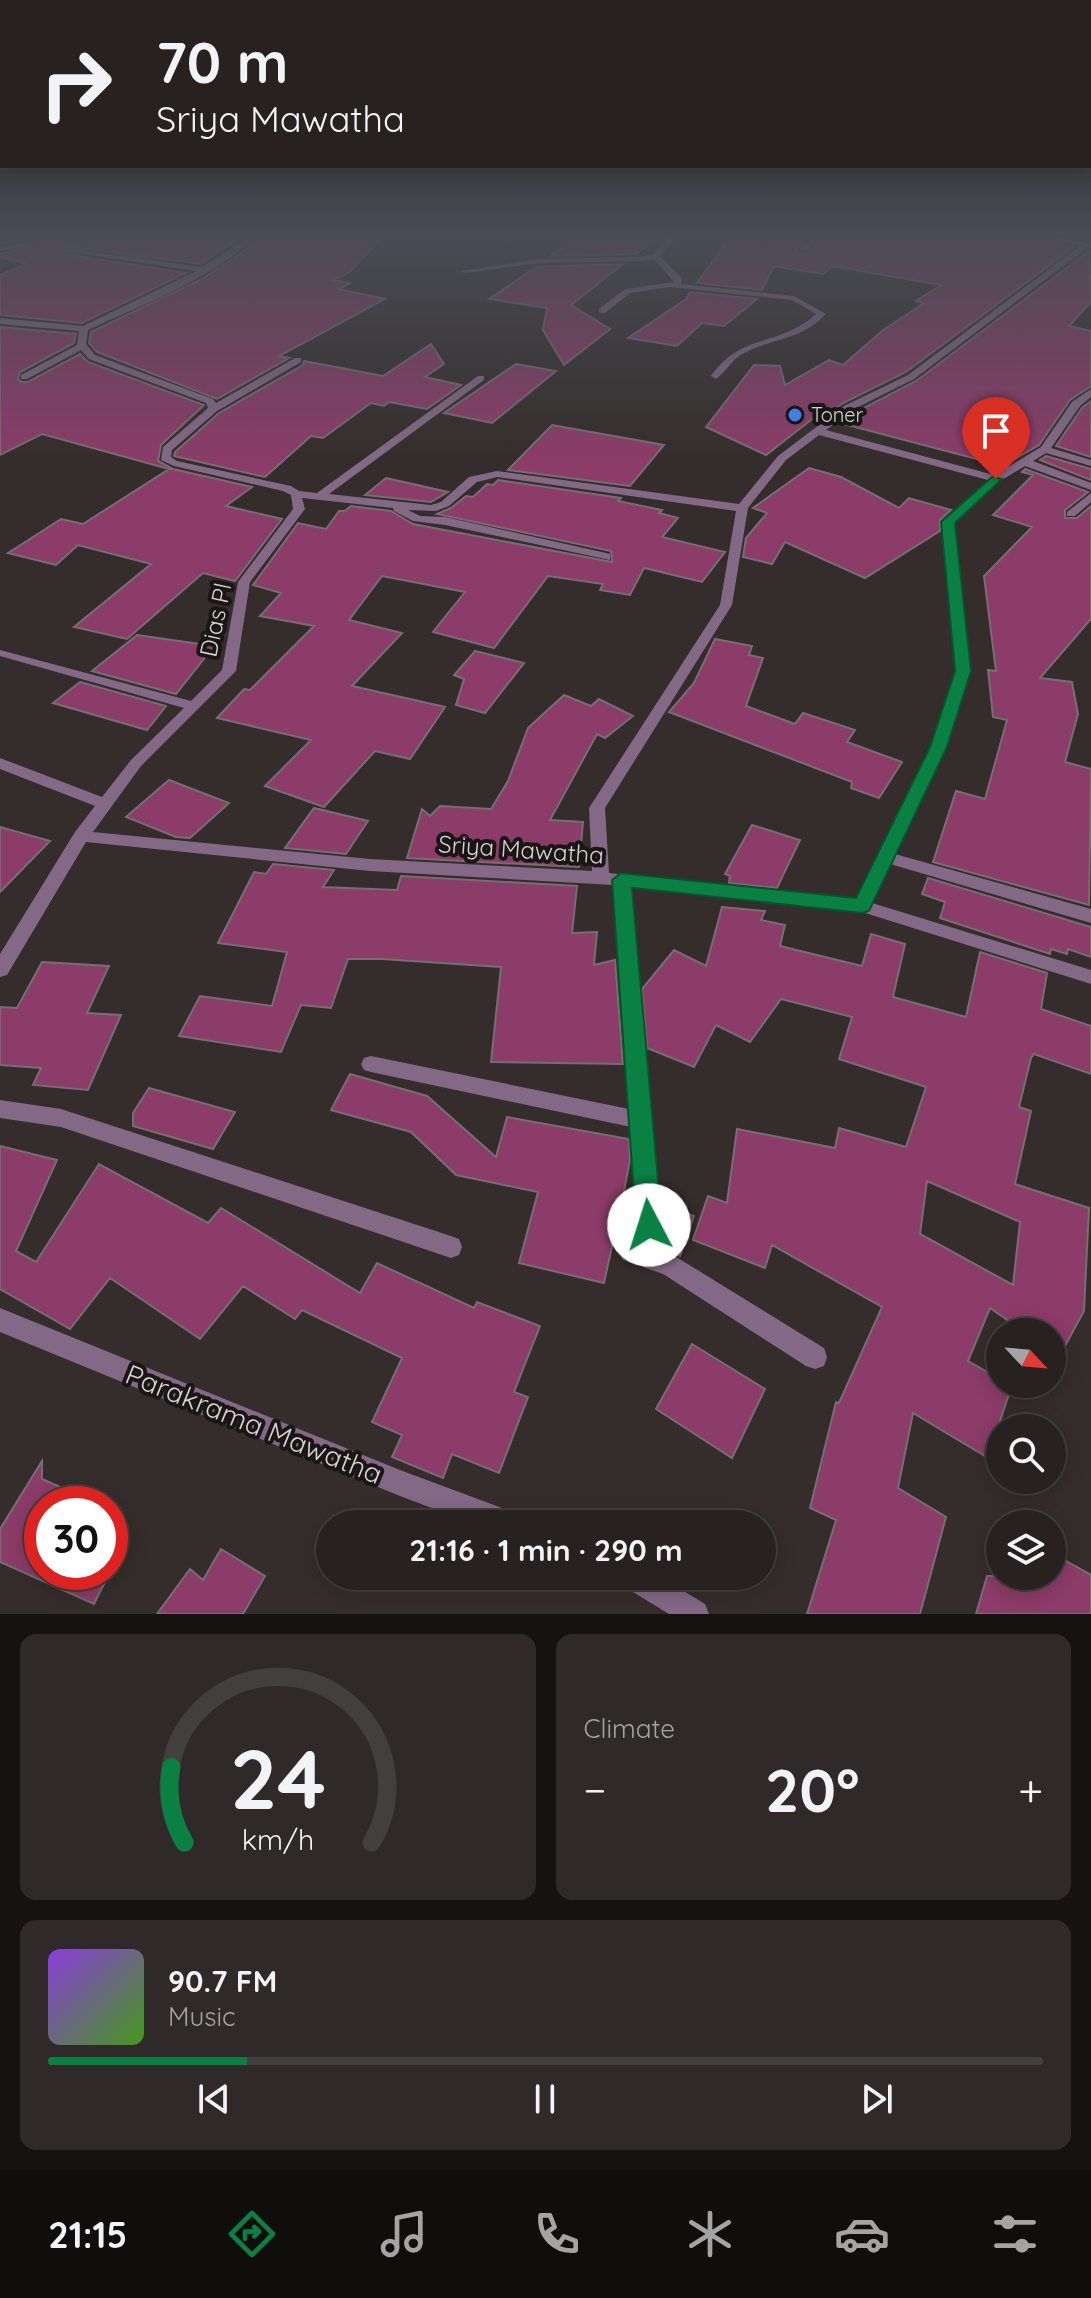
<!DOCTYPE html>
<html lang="en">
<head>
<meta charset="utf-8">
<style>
	:root { --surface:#272220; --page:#2f2a29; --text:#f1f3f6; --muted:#a4a4a5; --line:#433f3e; --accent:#0b8043 }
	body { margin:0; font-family:Quicksand,sans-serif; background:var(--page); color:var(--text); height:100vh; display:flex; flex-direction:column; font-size:30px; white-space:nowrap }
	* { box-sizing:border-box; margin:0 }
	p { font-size:26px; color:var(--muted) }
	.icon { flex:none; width:44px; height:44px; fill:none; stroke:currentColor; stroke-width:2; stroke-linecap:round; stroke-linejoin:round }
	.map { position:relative; height:1614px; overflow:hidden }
	.drawer { display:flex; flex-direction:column; gap:20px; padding:20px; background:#151312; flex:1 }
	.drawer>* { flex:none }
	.guide { position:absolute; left:0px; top:0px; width:1092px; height:168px; box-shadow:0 4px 20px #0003,0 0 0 2px var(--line); background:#272220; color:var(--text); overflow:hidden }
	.needle { width:52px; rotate:116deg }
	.tools { position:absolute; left:986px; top:1318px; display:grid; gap:16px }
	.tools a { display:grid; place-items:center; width:80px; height:80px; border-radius:50%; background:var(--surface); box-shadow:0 4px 20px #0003,0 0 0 2px var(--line); font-size:40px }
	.speed { position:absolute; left:24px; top:1486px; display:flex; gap:16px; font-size:40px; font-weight:700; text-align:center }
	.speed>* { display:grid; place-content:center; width:104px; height:104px; border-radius:50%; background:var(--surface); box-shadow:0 4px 20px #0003,0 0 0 2px var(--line); line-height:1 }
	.speed .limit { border:12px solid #d22; background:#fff; color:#111 }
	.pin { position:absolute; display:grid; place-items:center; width:68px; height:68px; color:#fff; margin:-82px -34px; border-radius:50% 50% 50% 0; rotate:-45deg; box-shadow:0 0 8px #0007 }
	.pin .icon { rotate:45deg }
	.me { position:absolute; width:88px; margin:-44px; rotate:355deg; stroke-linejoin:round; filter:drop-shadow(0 0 6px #0008) }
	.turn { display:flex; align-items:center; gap:28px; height:168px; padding:0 24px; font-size:36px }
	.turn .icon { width:104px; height:104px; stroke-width:2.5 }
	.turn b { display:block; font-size:56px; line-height:68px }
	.big { font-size:60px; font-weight:800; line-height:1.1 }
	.drawer .card { flex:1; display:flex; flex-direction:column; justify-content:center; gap:12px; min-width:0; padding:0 28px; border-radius:16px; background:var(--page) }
	.drawer .dial { align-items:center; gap:0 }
	.dial svg { height:208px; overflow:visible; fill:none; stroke:var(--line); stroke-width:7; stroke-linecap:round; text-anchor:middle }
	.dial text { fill:var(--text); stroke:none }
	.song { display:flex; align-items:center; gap:24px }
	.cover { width:96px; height:96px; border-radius:12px; background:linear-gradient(135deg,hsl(270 70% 55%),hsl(100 70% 35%)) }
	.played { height:8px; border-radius:4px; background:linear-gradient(90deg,var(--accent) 20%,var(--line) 20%) }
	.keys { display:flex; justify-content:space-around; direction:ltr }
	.heat { display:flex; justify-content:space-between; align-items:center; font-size:44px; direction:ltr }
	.drawer .tiles { flex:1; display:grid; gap:20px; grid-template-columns:1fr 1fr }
	.card:last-child { grid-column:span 2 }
	.trip { position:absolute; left:316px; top:1510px; width:460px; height:80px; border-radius:40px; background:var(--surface); box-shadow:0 4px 20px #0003,0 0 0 2px var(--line); font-weight:800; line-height:80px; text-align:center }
	.dock { display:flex; height:128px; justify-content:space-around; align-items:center; background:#100e0d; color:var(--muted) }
	.dock .icon { width:56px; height:56px }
	.dock .selected { color:var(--accent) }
	.dock b { font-size:36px; color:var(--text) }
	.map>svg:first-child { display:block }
</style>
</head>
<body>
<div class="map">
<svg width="1091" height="1614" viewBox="0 0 1091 1614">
	<rect width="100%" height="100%" fill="#342d2b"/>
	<path fill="#8b3c68" stroke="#766e72" stroke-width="2" fill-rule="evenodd" d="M0 234 59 240 75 234H126L154 240 159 234H245L201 264 65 246 70 255 186 273 82 323 0 315V275L28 264 0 257V254L34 246 27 239 0 244Z
		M261 234H385L350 272 334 280 350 283 339 289 385 299 279 356 289 358 217 399 97 352 89 343 91 332 202 279 243 252Z
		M582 234H661L636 254 551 256Z
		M732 234H814L798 245 797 251 800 254 808 253 831 234H1027L1074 247 906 372 843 403 823 418 816 416 766 455 706 427 754 365 780 366 785 385 829 360 843 365 883 330 924 303 916 301 941 285 832 266 823 274 774 266 762 290 697 283Z
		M1089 251 1091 302 1069 326 1091 331V386L1070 400 1039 445 1003 466 840 423 854 413 916 381Z
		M623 264 571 305 610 329 564 365 543 330 547 308 489 299 536 267Z
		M690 292 757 299 724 326 702 323 677 346 628 338 686 299Z
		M0 327 76 334 74 343 20 372 18 379 21 382H28L80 354 88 362 204 405 161 445 158 461 173 469 252 487 226 506 282 519 235 581 203 573 127 639 74 627 151 564 78 545 56 565 8 553 61 519 83 524 169 469 42 434 0 455Z
		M431 344 444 364 425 377 461 385 427 409 389 402 384 406 371 403 323 438 311 436 265 477 174 456 175 452 219 413 303 365 304 361 383 376Z
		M516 364 556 371 492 423 444 413Z
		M1091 401V457L1056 446 1082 408Z
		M552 425 664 445 630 486 508 470Z
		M1046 456 1091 469V480L1040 460Z
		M809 468 841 477 899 508 909 498 951 510 940 520V531L865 578 785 542 772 564 743 557 746 538 767 513 753 508Z
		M1025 469 1088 492 1065 510V518H1077L1091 506V619L1040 678 1072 682 1078 714 1065 762 1091 769 1089 905 933 862 956 791 985 799 1007 720 993 717 988 670 996 671 984 576 1032 527 993 515 1033 475 1022 472Z
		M386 478 448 492 431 502 365 495Z
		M498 480 621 498 618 501 662 510 659 513 678 518 662 537 725 552 702 582 644 568 630 595 600 590 603 584 548 576 494 648 433 632 465 592 382 576 349 620 402 633 352 686 445 707 410 759 375 751 324 807 265 786 311 740 217 718 244 689 250 690 314 626 260 616 281 593 253 585 298 523 326 529 339 511H345L351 506 391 511 413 524 612 562 611 551 437 514 451 508 466 496 473 497 487 484 493 485Z
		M137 635 214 646 176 694 92 671Z
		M715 639 752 646 749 655 763 658 746 706 795 724 803 713 855 730 847 742 902 762 879 798 851 788 852 782 669 712 694 683Z
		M475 651 524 663 485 713 456 705 464 679 454 675Z
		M80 682 166 706 147 730 53 703Z
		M564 695 591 706 599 699 633 716 605 738 597 734 550 820 583 822 579 867 407 858 422 809 430 816 440 806 491 809 508 781 528 728Z
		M169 780 229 803 190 838 176 837 126 817Z
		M314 808 368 821 346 854 285 848Z
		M752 825 800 840 777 888 729 883 730 876 725 874Z
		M0 827 50 841 0 892Z
		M273 864 334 870 323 887 397 890 401 876 577 886 572 933 597 932 594 965 615 960 623 1064 491 1062 501 967 382 959H348L331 1008 301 1005 281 1052 179 1036 200 996 272 1006 287 952 218 943 254 872 266 874Z
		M928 878 1091 927V957L1068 949 1067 954 1051 949 1050 954 940 918 945 902 922 894Z
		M722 907 765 911 761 920 785 925 780 946 862 966 871 934 905 944 893 997 966 1017 980 952 1047 973 1041 1009 1091 1026V1074L1034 1054 1031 1058 1019 1107 1031 1111 1015 1184 1089 1208 1084 1311 1052 1370V1332H1025L990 1308 968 1361 1000 1379V1384L1012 1385 1000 1421V1465L913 1413 898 1488 946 1517 920 1614H807L836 1520 810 1508 836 1402 839 1403 882 1307 772 1245 765 1268 693 1240 708 1196 727 1203 737 1129 835 1148 839 1128 906 1147 926 1087 839 1059 852 1017 781 999 750 1042 716 1025 694 1067 647 1048 642 989 674 950 706 966ZM927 1181 1020 1222 1013 1285 920 1234Z
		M42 962 109 966 87 1013 121 1015 88 1090 33 1085 41 1068 0 1065V1007L17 1008Z
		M350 1074 427 1096 496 1157 507 1117 629 1139 630 1160 624 1191 633 1194 635 1222 623 1241 614 1237 604 1283 519 1263 538 1192 456 1175 411 1132 331 1110Z
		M149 1088 235 1112 213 1149 133 1126V1113Z
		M0 1146 57 1160 16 1251 36 1262 99 1164 208 1223 221 1208 360 1293 377 1263 474 1308 477 1302 540 1326 514 1392 528 1397 499 1473 452 1454 443 1478 392 1457 402 1435 372 1422 402 1358 302 1310 295 1319 243 1286 200 1339 110 1278 70 1329 0 1289Z
		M661 1204 694 1216 680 1256 651 1245 663 1227Z
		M692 1344 765 1389 732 1458 656 1409Z
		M42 1461V1479L99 1504H42V1572H110L94 1604 0 1562V1529Z
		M221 1549 265 1576 243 1614H157L190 1569 203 1580Z
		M1052 1553 1091 1575V1614H976L987 1576H1052Z"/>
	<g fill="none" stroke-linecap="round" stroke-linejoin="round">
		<path fill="#846986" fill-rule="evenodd" d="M250 234H258C216 278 143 304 88 330L86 344 95 355 213 399 216 403 295 358H301V362L217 411 172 450 171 457 177 461 291 486 299 491 317 493 478 376H484V380L329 494 431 505 441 502 469 477 497 471 739 504 778 456 844 406 908 375 1084 243 1091 245 914 379 852 410 826 430 994 475 1041 447 1072 402 1091 389V397L1080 406 1051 448 1091 460V466L1046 453 1033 461 1091 483V490L1025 466 1000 481 954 523 970 671 946 747 895 854 1091 909V923L890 864 872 903 1091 970V984L862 912 630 887 660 1225 647 1247 678 1258 824 1348 827 1357 824 1366 815 1369 806 1366 663 1274 623 1260 620 1252 638 1223 631 1127 371 1072 364 1070 361 1064 364 1058 371 1056 629 1109 613 885 370 871 86 842 7 975 0 977V954L75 832 95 806 0 769V758L102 797 131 760 184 708 0 656V650L191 701 222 670 238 582 293 509 291 495 283 491 174 466 161 460 163 447 208 408 206 403 89 359 81 350 27 379H21V375L77 345 79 331 0 324V318L83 326 196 271 70 252 67 248 202 267 236 246ZM819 435 988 480 942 522 956 671 930 747 857 899 609 873 605 808 732 605 748 508 786 460ZM497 477 736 511 720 605 589 808 592 871 370 859 93 832 141 766 236 671 250 582 305 509 302 498 393 508 394 511 413 521 445 525 610 560V554L606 553 445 517 420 516 408 510 436 511 449 506 477 482Z
			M671 234H679L660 256 682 278 681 284 794 296 826 314C800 341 775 337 744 353 732 359 726 372 716 379L711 376C742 332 778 348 816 314L792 300 670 287 630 293 605 313H599V309L625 289 674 282 654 259 641 261 540 263 465 273 461 271 540 259 641 257 653 254Z
			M819 234H828L806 251H800V247Z
			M28 242 31 246 0 251V247Z
			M1091 493V502L1075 516H1067V512Z
			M0 1100 61 1109 451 1236 459 1239 462 1247 459 1255 451 1258 61 1127 0 1118Z
			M0 1308 400 1470 510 1511 519 1515 523 1524H474L400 1496 0 1332Z
			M619 1576H659L705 1604 709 1614H669L623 1586Z"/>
		<path fill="#b489b7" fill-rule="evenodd" d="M1030 234H1045L1091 244V248Z"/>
	</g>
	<linearGradient id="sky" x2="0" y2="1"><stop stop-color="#1d1918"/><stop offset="0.51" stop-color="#4a4c55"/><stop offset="1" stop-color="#4a4c55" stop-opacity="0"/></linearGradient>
	<rect width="1091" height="460" fill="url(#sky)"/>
	<path fill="#0b8043" stroke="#07532c" stroke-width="2" d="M992 477 1002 479 955 523 971 671 947 747 869 911 862 913 632 888 662 1225 658 1234 649 1237 640 1234 636 1225 612 880 621 873 856 898 930 747 955 671 941 522Z"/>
	<circle fill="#3f7fe0" stroke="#191615" stroke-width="3" cx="795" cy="415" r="8"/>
	<g text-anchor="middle" stroke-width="8" stroke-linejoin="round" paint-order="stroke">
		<g font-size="20" fill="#d6d2d1" stroke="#191615" text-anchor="start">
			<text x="811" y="422">Toner</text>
		</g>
		<g font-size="24" fill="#d6d2d1" stroke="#191615">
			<text transform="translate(216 620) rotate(-78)" y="8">Dias Pl</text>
			<text transform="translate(521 850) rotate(4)" y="8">Sriya Mawatha</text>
		</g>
		<g font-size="28" fill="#d6d2d1" stroke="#191615">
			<text transform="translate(254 1424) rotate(22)" y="10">Parakrama Mawatha</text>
		</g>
	</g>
</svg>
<div class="tools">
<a><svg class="needle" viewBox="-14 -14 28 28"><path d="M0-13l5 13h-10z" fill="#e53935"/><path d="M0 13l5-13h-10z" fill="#a4a4a5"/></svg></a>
<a><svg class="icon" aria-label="search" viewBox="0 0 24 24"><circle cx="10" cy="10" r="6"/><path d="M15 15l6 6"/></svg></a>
<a><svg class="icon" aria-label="layers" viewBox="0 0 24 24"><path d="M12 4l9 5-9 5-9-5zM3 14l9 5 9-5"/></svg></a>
</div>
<div class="speed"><div class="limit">30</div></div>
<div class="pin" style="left:996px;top:479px;background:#d93025"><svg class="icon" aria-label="arrive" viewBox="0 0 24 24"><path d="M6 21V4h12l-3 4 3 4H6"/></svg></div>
<svg class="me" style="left:649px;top:1225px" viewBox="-20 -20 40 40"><circle r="19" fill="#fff"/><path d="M0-13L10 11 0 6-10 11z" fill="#0b8043"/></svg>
<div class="trip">21:16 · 1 min · 290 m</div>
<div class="guide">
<div class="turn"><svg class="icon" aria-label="right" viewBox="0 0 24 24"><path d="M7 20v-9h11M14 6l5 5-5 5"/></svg><div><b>70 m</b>Sriya Mawatha</div></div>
</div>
</div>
<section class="drawer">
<div class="tiles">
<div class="card dial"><svg viewBox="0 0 100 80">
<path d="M14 69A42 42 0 1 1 86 69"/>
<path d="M14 69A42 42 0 0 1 9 40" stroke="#0b8043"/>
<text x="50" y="56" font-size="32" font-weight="700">24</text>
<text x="50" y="72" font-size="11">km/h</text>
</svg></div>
<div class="card"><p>Climate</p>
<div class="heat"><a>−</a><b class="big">20°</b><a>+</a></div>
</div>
<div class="card">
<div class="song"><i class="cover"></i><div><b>90.7 FM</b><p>Music</p></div></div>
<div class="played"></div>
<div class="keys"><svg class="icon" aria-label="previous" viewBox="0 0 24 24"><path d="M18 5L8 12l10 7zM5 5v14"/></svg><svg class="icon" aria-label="pause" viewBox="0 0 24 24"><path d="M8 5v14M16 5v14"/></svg><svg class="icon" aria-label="next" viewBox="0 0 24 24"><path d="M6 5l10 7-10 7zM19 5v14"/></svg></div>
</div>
</div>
</section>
<nav class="dock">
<b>21:15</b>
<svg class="icon selected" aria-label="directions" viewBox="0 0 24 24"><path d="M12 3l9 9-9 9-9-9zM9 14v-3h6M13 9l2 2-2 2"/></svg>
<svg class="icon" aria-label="music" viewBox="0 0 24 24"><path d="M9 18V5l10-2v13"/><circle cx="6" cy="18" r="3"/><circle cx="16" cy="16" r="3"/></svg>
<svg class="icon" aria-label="phone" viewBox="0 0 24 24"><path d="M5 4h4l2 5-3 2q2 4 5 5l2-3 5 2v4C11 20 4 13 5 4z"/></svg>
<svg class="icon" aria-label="climate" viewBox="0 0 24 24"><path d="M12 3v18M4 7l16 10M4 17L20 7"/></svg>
<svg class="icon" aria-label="car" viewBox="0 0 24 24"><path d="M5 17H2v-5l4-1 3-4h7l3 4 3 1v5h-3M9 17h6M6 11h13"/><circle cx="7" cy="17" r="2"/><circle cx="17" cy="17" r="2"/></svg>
<svg class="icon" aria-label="filters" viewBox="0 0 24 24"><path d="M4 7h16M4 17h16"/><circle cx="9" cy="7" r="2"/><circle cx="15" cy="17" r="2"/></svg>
</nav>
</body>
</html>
